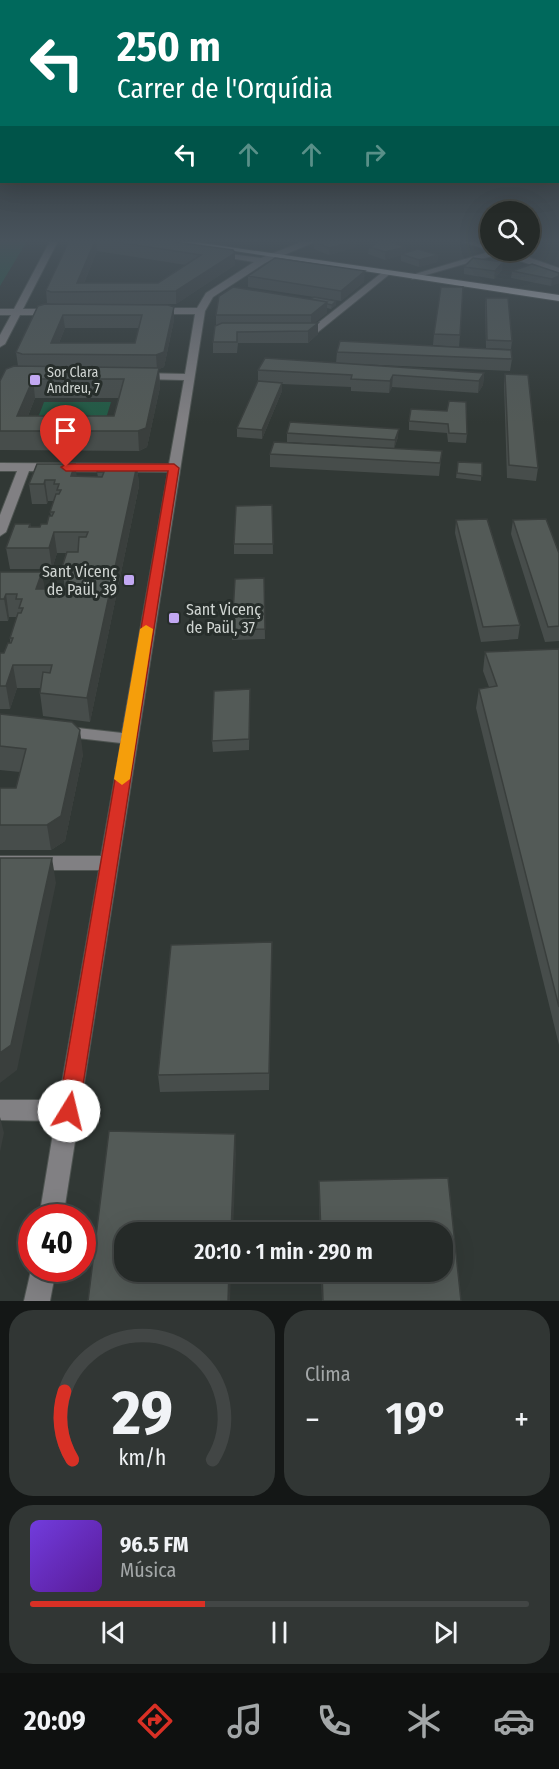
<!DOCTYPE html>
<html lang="es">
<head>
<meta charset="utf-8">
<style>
	:root { --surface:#252a28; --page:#313634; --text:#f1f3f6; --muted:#a3a7a8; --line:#424645; --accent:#d93025 }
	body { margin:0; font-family:"Fira Sans Condensed",sans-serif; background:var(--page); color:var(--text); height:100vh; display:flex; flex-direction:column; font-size:22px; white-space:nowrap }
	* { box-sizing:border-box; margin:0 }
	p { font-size:20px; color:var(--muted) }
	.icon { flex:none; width:33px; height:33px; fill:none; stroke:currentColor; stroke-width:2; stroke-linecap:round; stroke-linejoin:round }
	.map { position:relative; height:1301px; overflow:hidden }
	.panel { display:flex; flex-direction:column; gap:9px; padding:9px; background:#141716; flex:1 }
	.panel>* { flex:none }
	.top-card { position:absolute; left:0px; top:0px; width:560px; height:183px; box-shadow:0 6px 24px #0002,0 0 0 2px var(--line); background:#00695c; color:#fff; overflow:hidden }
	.controls { position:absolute; left:480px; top:201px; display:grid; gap:12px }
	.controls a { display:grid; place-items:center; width:60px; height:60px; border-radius:50%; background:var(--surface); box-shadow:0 6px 24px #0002,0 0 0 2px var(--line); font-size:30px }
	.speed { position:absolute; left:18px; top:1204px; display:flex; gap:12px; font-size:30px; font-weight:700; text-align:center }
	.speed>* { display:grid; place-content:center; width:78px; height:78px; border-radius:50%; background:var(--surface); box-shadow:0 6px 24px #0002,0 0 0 2px var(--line); line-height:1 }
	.speed .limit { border:9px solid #d22; background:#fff; color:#111 }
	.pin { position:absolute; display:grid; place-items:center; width:51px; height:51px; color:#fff; margin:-62px -26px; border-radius:50% 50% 50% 0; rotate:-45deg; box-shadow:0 0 6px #0007 }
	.pin .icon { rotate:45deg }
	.me { position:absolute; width:66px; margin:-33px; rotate:9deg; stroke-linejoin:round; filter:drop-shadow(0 0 4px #0008) }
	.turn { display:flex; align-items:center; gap:21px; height:126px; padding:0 18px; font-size:27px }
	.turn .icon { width:78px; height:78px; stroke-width:2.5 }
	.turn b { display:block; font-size:42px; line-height:51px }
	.lanes { display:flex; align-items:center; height:57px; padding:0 18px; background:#0003; justify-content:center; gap:30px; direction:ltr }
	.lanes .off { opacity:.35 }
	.big { font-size:45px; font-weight:600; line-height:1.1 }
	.panel .widget { flex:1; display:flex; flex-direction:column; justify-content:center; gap:9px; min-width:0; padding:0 21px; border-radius:24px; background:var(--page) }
	.panel .dial { align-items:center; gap:0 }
	.dial svg { height:156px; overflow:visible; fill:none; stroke:var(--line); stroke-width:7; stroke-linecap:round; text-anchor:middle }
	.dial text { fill:var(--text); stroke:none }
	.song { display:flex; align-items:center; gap:18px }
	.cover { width:72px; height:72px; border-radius:9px; background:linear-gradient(135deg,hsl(260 70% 55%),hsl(270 70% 35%)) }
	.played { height:6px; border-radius:3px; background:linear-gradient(90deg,var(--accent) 35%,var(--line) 35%) }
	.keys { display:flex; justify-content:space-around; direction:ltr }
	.heat { display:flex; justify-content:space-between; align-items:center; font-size:33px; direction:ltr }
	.panel .tiles { flex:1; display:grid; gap:9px; grid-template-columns:1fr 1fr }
	.widget:last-child { grid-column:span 2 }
	.trip { position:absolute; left:114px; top:1222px; width:339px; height:60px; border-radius:24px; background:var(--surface); box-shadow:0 6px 24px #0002,0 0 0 2px var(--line); font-weight:600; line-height:60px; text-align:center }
	.tab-bar { display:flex; height:96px; justify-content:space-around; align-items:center; background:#0f1110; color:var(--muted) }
	.tab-bar .icon { width:42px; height:42px }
	.tab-bar .on { color:var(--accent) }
	.tab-bar b { font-size:27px; color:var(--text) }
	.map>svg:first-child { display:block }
</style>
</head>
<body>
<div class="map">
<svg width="559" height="1301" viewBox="0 0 559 1301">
	<rect width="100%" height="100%" fill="#313835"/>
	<path fill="#225b45" d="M0 241H27L0 286Z
		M44 402H111L104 425 33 431Z"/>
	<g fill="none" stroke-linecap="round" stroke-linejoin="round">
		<defs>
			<path id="minor" d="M50 241H58L23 309H54L59 312 54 315H20L5 344 0 347V335L11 315H0V309H14Z
				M304 241H317L265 263 213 297 205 311 63 1218H39L55 1121 0 1120V1100H59L99 870H0V856H101L121 743 60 736 52 731 60 726 122 733 168 472 29 471 6 532 0 536V515L17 471H0V463L169 464 184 380 141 379 136 376 141 373 185 374 195 314H153L148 311 153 308H197L206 293 254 262 217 256 213 254 214 252 261 258Z
				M460 241H471L490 247V250H508L559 268V274L499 254 412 279V275L492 251Z
				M530 241H541L530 245Z
				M384 271 391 273 318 332 299 333 294 330 299 327H313Z
				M32 1266V1269H56L50 1301H24Z"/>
			<path id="major" d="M170 241H188L559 295V301Z"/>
		</defs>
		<use href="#minor" stroke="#4e5451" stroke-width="2"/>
		<use href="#major" stroke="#4e5451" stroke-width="2"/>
		<use href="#minor" fill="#818083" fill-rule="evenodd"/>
		<use href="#major" fill="#cbc9cf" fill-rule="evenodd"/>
	</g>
	<path fill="#474d4b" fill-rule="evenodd" d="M69 241H168L235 253V265L176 304H106L174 307V320L164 367 159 369 160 387 147 447 139 451 0 450V381L18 366 16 352 51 304 47 303 46 290ZM97 251 186 265 158 283H84ZM65 328H139L135 343H59ZM35 398H119L114 416H28Z
		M314 242 356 247 329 255 314 249Z
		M370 244 406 252 438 255 437 262 419 267 401 261V255L385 260 368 254 369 247 370 246Z
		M464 267 502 270 494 279 464 274Z
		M512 271 559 273V283L551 286 511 278Z
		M248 276 364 282 341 301 248 287Z
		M486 298 512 341 511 349 486 348 485 305Z
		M311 299 336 301V305L331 309 327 308V313L314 323 318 334 308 343H238L237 353H213V342L216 325V315Z
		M434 334 460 335 459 347 433 345Z
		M337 352 512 359 510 371 358 364 484 373 483 385 478 393 392 387 389 393 351 391V387L282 384V391L262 439 237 437V428L258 381V370L336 363Z
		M505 374 538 468 536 481 507 478 504 385Z
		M447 411 467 434 466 443 448 442 447 433 409 430V421Z
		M287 433 398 437 394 449 442 451 439 476 270 467V454L373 447 287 442Z
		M458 462 482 463 481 481 456 478Z
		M37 464 77 476 98 477 97 472 137 465 139 486 90 722 43 716 40 693V688H17L10 709H0V653H4L10 643V638L17 617H9L8 621H0V572H42L44 589H65L62 567 66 553H57L52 569H10L6 548 30 524 31 527H40L47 524 51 516 50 512 54 501H48L47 504H32L29 484Z
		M272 505 273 554H234V544Z
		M456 520 520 625 518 639 481 642 455 533Z
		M513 520 559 553V641L545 642 511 534Z
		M264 578 265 639 232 640V630Z
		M559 649V1045L476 708 479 689 489 687 483 671 485 652Z
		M250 700 249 750 213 752 212 741Z
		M0 714 83 754 65 841 51 850H0V788H16L20 772 0 770Z
		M272 942 269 1090 160 1092 158 1075Z
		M448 1178 461 1301H322L321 1272H442V1233H320L319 1197V1181Z"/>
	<path fill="#3a3f3d" d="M95 241H96L97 251 80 292 77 283Z
		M356 241V247L329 255V248Z
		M406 247V254H401V255L385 260V252Z
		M235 253V265L176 304V291Z
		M438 255 437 262 419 267V260Z
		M503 262 502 270 494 279 495 271Z
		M365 271 364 282 341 301V291Z
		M559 276V283L551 286 552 279Z
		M336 301V305L331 309 332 305Z
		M327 302V313L311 326V315Z
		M174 307V320L164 367 159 369 160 387 147 447 139 451 138 431 157 369 156 355Z
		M63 315 65 328 54 355 51 343Z
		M318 323V334L308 343V331Z
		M484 373 483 385 478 393 479 381Z
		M393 375 392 387 389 393 390 381Z
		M33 379 35 398 22 431 17 416Z
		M282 383V391L262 439V430Z
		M399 429 398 437 394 449 395 440Z
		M75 464 78 484 71 476Z
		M137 465 139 486 90 722 87 698Z
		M45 480 48 501 47 504 44 484Z
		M54 532 57 553 52 569 49 548Z
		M42 572 45 594 36 589Z
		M6 594 9 617 8 621 4 599Z
		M13 665 17 688 10 709 6 686Z
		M80 730 83 754 65 841 51 850 47 825Z
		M52 858 56 883 17 1070 0 1083V1053Z
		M0 1117 4 1133 0 1152Z
		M235 1134 236 1154 233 1233H231Z
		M229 1272H231L230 1301H228Z"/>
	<path fill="#535a57" stroke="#3a3f3d" stroke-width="1.5" fill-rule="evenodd" d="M69 241H95L77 283H158L201 255 109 241H168L233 250 235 253 176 291 51 292 46 290Z
		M320 241H355L329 248 314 242Z
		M380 241H388L406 247 385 252 369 247 374 245 370 244Z
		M418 249 438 255 419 260 401 254Z
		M275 258 365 271 341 291 248 276Z
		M473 258 503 262 495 271 464 267Z
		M532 264 559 273V276L552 279 512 271Z
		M233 287 327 302 311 315H216L219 296Z
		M441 287H463L460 335 434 334Z
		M314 297 336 301 332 305 327 304V302L311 299Z
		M486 298H508L512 341 487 340Z
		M45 304 168 305 174 307 164 352 156 355 22 354 16 352 38 306ZM63 315H142L135 343H51Z
		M222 323H318L308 331 237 332V342H213L215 326Z
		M340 341 511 350 512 359 337 352Z
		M265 358 484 373 479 381 393 375 390 381 351 379 352 375 258 370Z
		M14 366 159 368 146 428 138 431H0V381L6 369ZM33 379H124L114 416H17Z
		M505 374 528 375 538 468 509 465Z
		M258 381 282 383 262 430 237 428Z
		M449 401 466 402 467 434 449 433 448 424 409 421 411 409 447 411Z
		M290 422 399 429 395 440 287 433Z
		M274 442 442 451 440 463 270 454Z
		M458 462 482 463V476L457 473Z
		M37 464H75L71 476 102 477 104 472H97L99 465H137L87 698 40 693 43 672 50 673 52 665H13L6 686H0V653H4L8 643H11L13 638H10L18 613H21L23 608H19L22 599H16L17 594H6L4 599H0V572H42L36 589H73L74 583H67L74 567H62L67 552H78L79 537H86L88 532H54L49 548H6L15 524H30L29 527H40L41 524H47L49 516H52L54 512H50L56 494H59L61 490H57L59 484H54L55 480H45L44 484H29Z
		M272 505 273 544H234L236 506Z
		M487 519 520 625 483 627 456 520Z
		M546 519 559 553V626L548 627 513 520Z
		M264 578 265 629 232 630 235 579Z
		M559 649V1007L479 689 497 686 485 652Z
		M250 689 249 739 212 741 214 691Z
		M0 714 72 722 80 730 61 816 47 825H0V788H16L26 749 0 746Z
		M0 858H52L11 1045 0 1053Z
		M272 942 269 1073 158 1075 171 945Z
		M109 1131 235 1134 231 1233H124V1272H229L228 1301H88Z
		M448 1178 461 1301H323L322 1272H442V1233H321L319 1181Z"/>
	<linearGradient id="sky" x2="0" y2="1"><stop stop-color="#1b1f1d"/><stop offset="0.57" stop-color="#48535c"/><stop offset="1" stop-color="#48535c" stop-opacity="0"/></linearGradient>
	<rect width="559" height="423" fill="url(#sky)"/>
	<path fill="#d93025" stroke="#8d1f18" stroke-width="1.5" d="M174 464 179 468 79 1111 76 1117 69 1120 61 1117 58 1111 168 471H66L61 467 66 464Z"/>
	<path fill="#f59e0b" d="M146 625 153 629 130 779 122 785 114 779 140 629Z"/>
	<g fill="#c2a8f2" stroke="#272e2b" stroke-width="2">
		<rect x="29" y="374" width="12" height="12" rx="3"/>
		<rect x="123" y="574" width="12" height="12" rx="3"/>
		<rect x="168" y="612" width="12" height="12" rx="3"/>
	</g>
	<g text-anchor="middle" stroke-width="6" stroke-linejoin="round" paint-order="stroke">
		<g font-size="14" fill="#d0d5d2" stroke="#272e2b" text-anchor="start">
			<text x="47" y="377">Sor Clara<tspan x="47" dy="16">Andreu, 7</tspan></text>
		</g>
		<g font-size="16" fill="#d0d5d2" stroke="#272e2b" text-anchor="end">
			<text x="117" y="577">Sant Vicenç<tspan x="117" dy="18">de Paül, 39</tspan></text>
			<text x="186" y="615" text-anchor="start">Sant Vicenç<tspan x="186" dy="18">de Paül, 37</tspan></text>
		</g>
	</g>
</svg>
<div class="controls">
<a><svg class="icon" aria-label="search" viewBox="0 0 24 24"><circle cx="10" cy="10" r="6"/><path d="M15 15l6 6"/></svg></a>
</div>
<div class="speed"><div class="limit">40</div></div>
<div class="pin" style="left:66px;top:467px;background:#d93025"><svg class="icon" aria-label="arrive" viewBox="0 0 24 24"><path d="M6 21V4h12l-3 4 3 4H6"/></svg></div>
<svg class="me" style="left:69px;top:1111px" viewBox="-20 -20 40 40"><circle r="19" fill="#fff"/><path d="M0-13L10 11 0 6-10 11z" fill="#d93025"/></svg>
<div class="trip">20:10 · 1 min · 290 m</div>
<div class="top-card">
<div class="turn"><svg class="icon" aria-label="left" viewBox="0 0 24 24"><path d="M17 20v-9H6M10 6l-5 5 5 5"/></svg><div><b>250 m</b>Carrer de l'Orquídia</div></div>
<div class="lanes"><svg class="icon" aria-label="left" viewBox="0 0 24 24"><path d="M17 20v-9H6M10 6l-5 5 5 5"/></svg><svg class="icon off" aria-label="ahead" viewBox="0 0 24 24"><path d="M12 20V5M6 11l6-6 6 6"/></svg><svg class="icon off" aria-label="ahead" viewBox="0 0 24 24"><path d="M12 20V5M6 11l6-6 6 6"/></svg><svg class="icon off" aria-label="right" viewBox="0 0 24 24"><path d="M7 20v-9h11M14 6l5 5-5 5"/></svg></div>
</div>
</div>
<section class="panel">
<div class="tiles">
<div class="widget dial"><svg viewBox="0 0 100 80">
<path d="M14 69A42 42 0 1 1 86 69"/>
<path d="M14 69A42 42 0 0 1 10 34" stroke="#d93025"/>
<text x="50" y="56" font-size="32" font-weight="700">29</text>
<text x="50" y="72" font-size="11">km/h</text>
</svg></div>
<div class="widget"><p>Clima</p>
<div class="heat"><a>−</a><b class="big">19°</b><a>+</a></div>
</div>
<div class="widget">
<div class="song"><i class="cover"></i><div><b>96.5 FM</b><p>Música</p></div></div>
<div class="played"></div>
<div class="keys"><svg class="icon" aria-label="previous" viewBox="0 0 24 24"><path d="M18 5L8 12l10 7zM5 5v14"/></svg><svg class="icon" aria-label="pause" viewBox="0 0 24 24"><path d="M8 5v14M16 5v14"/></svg><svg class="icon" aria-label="next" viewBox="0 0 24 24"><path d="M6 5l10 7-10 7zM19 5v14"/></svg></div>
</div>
</div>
</section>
<nav class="tab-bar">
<b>20:09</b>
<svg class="icon on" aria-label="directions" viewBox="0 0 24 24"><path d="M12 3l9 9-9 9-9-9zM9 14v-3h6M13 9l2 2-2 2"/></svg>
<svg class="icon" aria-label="music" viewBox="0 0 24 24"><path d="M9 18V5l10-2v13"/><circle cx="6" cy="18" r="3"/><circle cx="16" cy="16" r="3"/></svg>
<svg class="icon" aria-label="phone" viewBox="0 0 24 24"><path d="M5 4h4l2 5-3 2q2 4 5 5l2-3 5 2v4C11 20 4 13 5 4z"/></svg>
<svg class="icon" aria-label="climate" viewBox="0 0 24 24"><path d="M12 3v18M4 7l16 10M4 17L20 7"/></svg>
<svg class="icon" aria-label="car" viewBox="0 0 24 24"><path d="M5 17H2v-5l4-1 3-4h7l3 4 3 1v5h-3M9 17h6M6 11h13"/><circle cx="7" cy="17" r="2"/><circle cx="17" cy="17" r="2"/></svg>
</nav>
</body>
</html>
